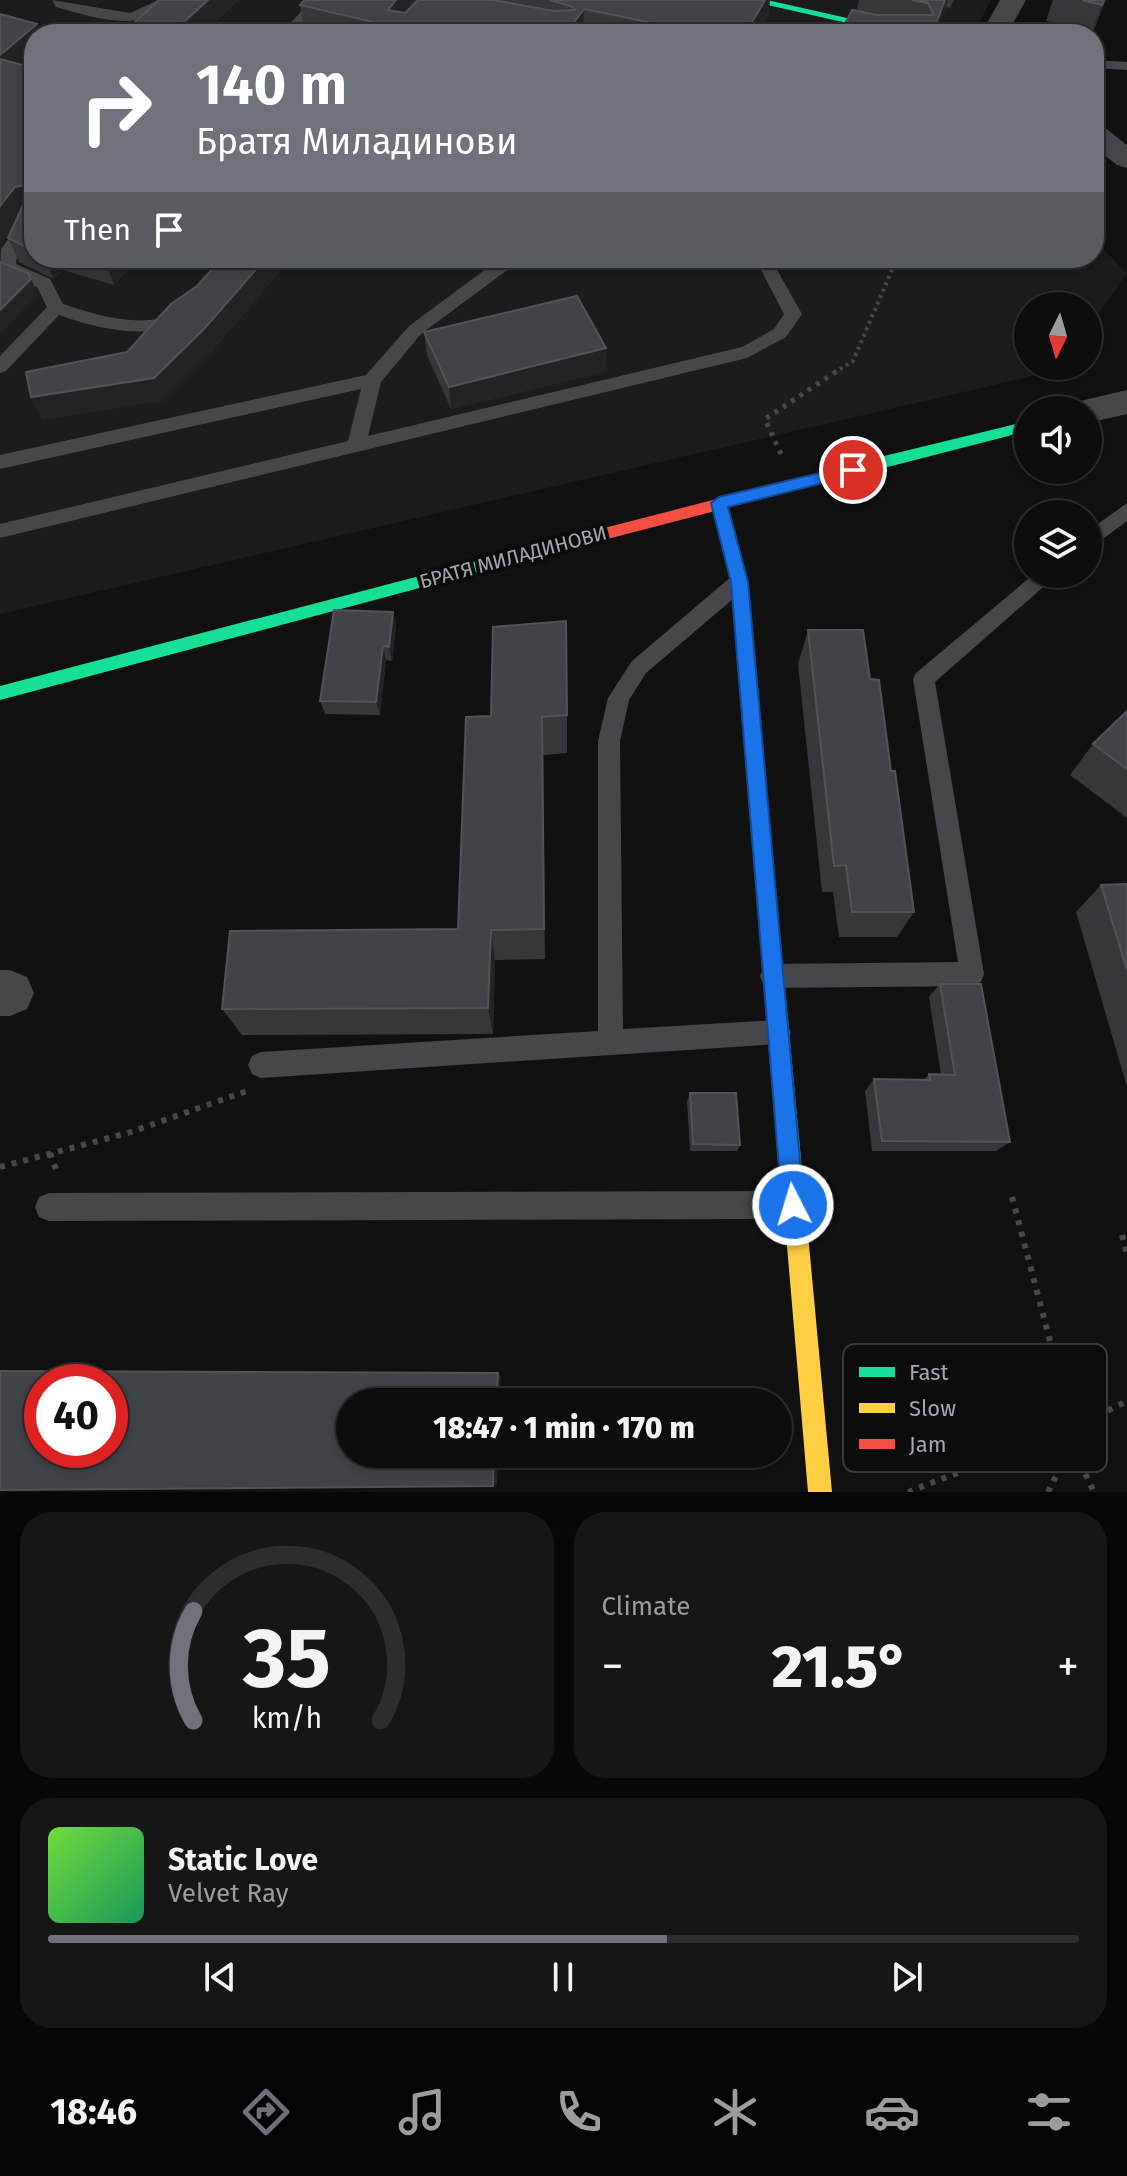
<!DOCTYPE html>
<html lang="en">
<head>
<meta charset="utf-8">
<style>
	:root { --surface:#0d0d0e; --page:#161617; --text:#f1f3f6; --muted:#9a9c9e; --line:#2d2d2e; --accent:#6f727b }
	body { margin:0; font-family:"Fira Sans",sans-serif; background:var(--page); color:var(--text); height:100vh; display:flex; flex-direction:column; font-size:30px; white-space:nowrap }
	* { box-sizing:border-box; margin:0 }
	p { font-size:26px; color:var(--muted) }
	.icon { flex:none; width:44px; height:44px; fill:none; stroke:currentColor; stroke-width:2; stroke-linecap:round; stroke-linejoin:round }
	.map { position:relative; height:1492px; overflow:hidden }
	.panel { display:flex; flex-direction:column; gap:20px; padding:20px; background:#070708; flex:1 }
	.panel>* { flex:none }
	.hud { position:absolute; left:24px; top:24px; width:1080px; height:244px; border-radius:32px; box-shadow:0 4px 12px #0003,0 0 0 2px var(--line); background:#6f727b; color:#fff; overflow:hidden }
	.needle { width:52px; rotate:185deg }
	.tools { position:absolute; left:1014px; top:292px; display:grid; gap:16px }
	.tools a { display:grid; place-items:center; width:88px; height:88px; border-radius:50%; background:var(--surface); box-shadow:0 4px 12px #0003,0 0 0 2px var(--line); font-size:40px }
	.speed { position:absolute; left:24px; top:1364px; display:flex; gap:16px; font-size:40px; font-weight:700; text-align:center }
	.speed>* { display:grid; place-content:center; width:104px; height:104px; border-radius:50%; background:var(--surface); box-shadow:0 4px 12px #0003,0 0 0 2px var(--line); line-height:1 }
	.speed .limit { border:12px solid #d22; background:#fff; color:#111 }
	.pin { position:absolute; display:grid; place-items:center; width:68px; height:68px; color:#fff; margin:-34px; border:4px solid #fff; border-radius:50%; box-shadow:0 2px 8px #0007 }
	.me { position:absolute; width:88px; margin:-44px; rotate:355deg; stroke-linejoin:round; filter:drop-shadow(0 0 6px #0008) }
	.turn { display:flex; align-items:center; gap:28px; height:168px; padding:0 40px; font-size:36px }
	.turn .icon { width:104px; height:104px; stroke-width:2.5 }
	.turn b { display:block; font-size:56px; line-height:68px }
	.then { display:flex; align-items:center; height:76px; padding:0 40px; background:#0003; gap:16px; font-size:30px }
	.big { font-size:60px; font-weight:800; line-height:1.1 }
	.panel .widget { flex:1; display:flex; flex-direction:column; justify-content:center; gap:12px; min-width:0; padding:0 28px; border-radius:32px; background:var(--page) }
	.panel .dial { align-items:center; gap:0 }
	.dial svg { height:208px; overflow:visible; fill:none; stroke:var(--line); stroke-width:7; stroke-linecap:round; text-anchor:middle }
	.dial text { fill:var(--text); stroke:none }
	.song { display:flex; align-items:center; gap:24px }
	.cover { width:96px; height:96px; border-radius:12px; background:linear-gradient(135deg,hsl(100 70% 55%),hsl(150 70% 35%)) }
	.played { height:8px; border-radius:4px; background:linear-gradient(90deg,var(--accent) 60%,var(--line) 60%) }
	.keys { display:flex; justify-content:space-around; direction:ltr }
	.heat { display:flex; justify-content:space-between; align-items:center; font-size:44px; direction:ltr }
	.panel .tiles { flex:1; display:grid; gap:20px; grid-template-columns:1fr 1fr }
	.widget:last-child { grid-column:span 2 }
	.trip { position:absolute; left:336px; top:1388px; width:456px; height:80px; border-radius:40px; background:var(--surface); box-shadow:0 4px 12px #0003,0 0 0 2px var(--line); font-weight:800; line-height:80px; text-align:center }
	.tab-bar { display:flex; height:128px; justify-content:space-around; align-items:center; background:#050506; color:var(--muted) }
	.tab-bar .icon { width:56px; height:56px }
	.tab-bar .active { color:var(--accent) }
	.tab-bar b { font-size:36px; color:var(--text) }
	.map>svg:first-child { display:block }
</style>
</head>
<body>
<div class="map">
<svg width="1127" height="1492" viewBox="0 0 1127 1492">
	<rect width="100%" height="100%" fill="#111112"/>
	<path fill="#1c1c1e" d="M0 0H991L973 34H34V258H1094V239L1127 274 1088 327V306H1028V366H1059L1055 371 0 614Z"/>
	<g fill="none" stroke-linecap="round" stroke-linejoin="round">
		<path stroke="#47484c" stroke-width="4" stroke-dasharray="3 4" stroke-linecap="butt" d="M834 373 853 361 897 258"/>
		<path stroke="#47484c" stroke-width="5" stroke-dasharray="4 6" stroke-linecap="butt" d="M781 454 765 419 837 371"/>
		<path stroke="#47484c" stroke-width="6" stroke-dasharray="5 7" stroke-linecap="butt" d="M50 1153 58 1175
			M0 1167 128 1133 247 1091
			M1012 1197 1073 1428 1072 1446 1094 1492
			M1122 1235 1127 1254
			M908 1492 1073 1428 1127 1401
			M1048 1492 1071 1446"/>
		<path fill="#46474a" fill-rule="evenodd" d="M52 0 130 13 159 0H175C142 35 96 18 56 7Z
			M312 0H327L295 34H280Z
			M1094 60 1127 62V70L1094 68Z
			M34 212C34 236 18 241 16 264L50 279 63 304C102 317 137 327 178 315L187 321 184 325C140 338 102 330 59 315L6 371 0 373V356L47 307 37 287 12 278 0 268 1 249 28 213Z
			M515 258H544L542 262 506 271 421 334 381 382 368 436 742 347 774 329 784 314 760 268 748 258H767L772 261 802 314 786 337 747 358 0 538V524L348 441 361 389 0 469V455L366 375 409 326 494 263Z
			M1127 503V521L1088 550V531Z
			M739 574 746 576 749 582 746 588 646 673 629 700 620 741 623 1029 778 1020 787 1023 791 1032 787 1041 778 1044 261 1078 252 1074 248 1065 252 1056 261 1052 598 1031V741L608 698 632 661 732 576Z
			M1034 574H1058L935 682 984 974 981 982 972 986 772 988 763 984 760 976 763 968 772 964 958 962 913 679 916 673Z
			M793 1191 803 1195 807 1205 803 1215 793 1219 49 1221 39 1217 35 1207 39 1197 49 1193Z"/>
		<path fill="#46474a" fill-rule="evenodd" d="M1000 0H1026L1007 34H981Z
			M1094 124 1104 127 1127 145V168L1117 165 1094 147Z
			M1127 390V414L1088 423V410H1071L1076 402Z
			M0 970H10L27 977 34 993 27 1009 10 1016H0Z"/>
		<path fill="#16e098" fill-rule="evenodd" d="M745 0H767L918 34H896Z
			M1028 421V431L876 470 868 464 876 458Z
			M719 497 727 503 747 582 808 1234 805 1242 797 1245 789 1242 786 1234 731 582 711 503Z
			M511 552 517 554 519 558 517 562 0 700V686Z"/>
		<path fill="#ffcf43" fill-rule="evenodd" d="M797 1223 805 1226 808 1234 832 1492H808L786 1234 789 1226Z"/>
		<path fill="#f24e42" fill-rule="evenodd" d="M876 458 884 464 881 468 511 564 503 558 511 552Z"/>
	</g>
	<path fill="#36373b" d="M304 0H770L768 15 756 34H589L584 33 583 34H325L304 29 300 5Z
		M859 0H954L950 8 946 7 935 34H840L857 11Z
		M1053 0H1106L1092 34H1047L1051 22 1046 21Z
		M0 14 37 24 41 34H34V58L26 66 34 68V258H139L114 285 63 270 54 279 19 262 8 238 13 229 0 245Z
		M424 332 606 348 605 371 451 409 427 355Z
		M393 612 396 626 392 661 386 660 380 715 325 714 320 701Z
		M808 630 891 771 914 912 897 937H839L833 892H822L798 664Z
		M1127 711V818L1070 775 1093 744Z
		M567 715V753L543 755 545 959 495 960 493 1034 242 1035 222 1009 458 929 466 717Z
		M1127 884V1087L1076 912 1101 885Z
		M940 984 1010 1142 996 1151H872L865 1091 874 1079 924 1080 929 1074 941 1075 929 997Z
		M690 1093 740 1145 737 1151H690L687 1101Z"/>
	<path fill="#222325" d="M208 0H239L204 34H171Z
		M396 0H447L395 29 388 10Z
		M765 0H770L768 15 756 34H745Z
		M945 0H948L946 7 935 34H932Z
		M1104 0H1106L1091 34Z
		M584 9 583 34H565Z
		M37 24 41 34H34V58L6 82 0 67V55Z
		M26 185V211L0 245V206L15 187Z
		M44 258H58L63 270 54 279Z
		M107 258H139L114 285 105 261Z
		M266 258H292L211 353 163 401 42 420 31 397 154 378Z
		M31 279 38 295 0 334V310Z
		M606 348 605 371 451 409 449 387Z
		M393 612 396 626 392 661 389 647Z
		M383 646 386 660 380 715 376 702Z
		M542 717 543 755 545 959 544 929Z
		M491 930 495 960 493 1034 488 1008Z
		M498 1373 501 1377 500 1402H496Z
		M494 1454H498L497 1484 493 1486Z"/>
	<path fill="#424348" stroke="#515359" stroke-width="2" fill-rule="evenodd" d="M159 0H208L171 34H122Z
		M304 0H396L388 10 405 13 418 0H493L553 11 575 10 573 7 550 0H765L745 34H640L648 22 584 9 565 34H389L395 27 300 5Z
		M912 0H945L932 34H840L852 10 877 15H934L928 3Z
		M1082 0H1104L1102 5Z
		M0 14 37 24 0 55Z
		M0 59 34 68V251L8 238 24 203 26 185 15 187 0 206Z
		M222 258H266L204 329 154 378 31 397 26 372 127 352 171 304 197 286Z
		M0 262 28 273 31 279 0 310Z
		M577 296 606 348 449 387 424 332Z
		M334 610 393 612 389 647 383 646 376 702 320 701Z
		M566 621 567 715 542 717 544 929 491 930 488 1008 222 1009 230 931 458 929 466 717 491 716 493 627Z
		M808 630H863L870 679 879 680 891 771H895L914 912H852L846 865 834 866Z
		M1127 711V769L1093 744Z
		M1127 884V970L1101 885Z
		M940 984H981L1010 1142 882 1141 874 1079 930 1080 929 1074 955 1075Z
		M690 1093H736L740 1145 693 1144Z
		M0 1371 498 1373 496 1402H350V1454H494L493 1486 0 1490ZM42 1382H110V1450H42Z"/>
	<path fill="#1a73e8" stroke="#114b97" stroke-width="2" d="M853 465 861 470 859 474 728 507 748 582 804 1205 801 1213 793 1217 785 1213 782 1205 731 582 711 503 719 497Z"/>
	<g text-anchor="middle" stroke-width="8" stroke-linejoin="round" paint-order="stroke">
		<g font-size="20" fill="#a2a7b3" stroke="#0c0c0d">
			<text transform="translate(513 557) rotate(-15)" y="7">БРАТЯ МИЛАДИНОВИ</text>
		</g>
	</g>
	<rect x="843" y="1344" width="264" height="128" rx="12" fill="#0c0c0d" stroke="#393a3f" stroke-width="2"/>
	<rect x="859" y="1367" width="36" height="10" fill="#16e098"/>
	<rect x="859" y="1403" width="36" height="10" fill="#ffcf43"/>
	<rect x="859" y="1439" width="36" height="10" fill="#f24e42"/>
	<g font-size="22" fill="#a2a7b3">
		<text x="909" y="1380">Fast</text>
		<text x="909" y="1416">Slow</text>
		<text x="909" y="1452">Jam</text>
	</g>
</svg>
<div class="tools">
<a><svg class="needle" viewBox="-14 -14 28 28"><path d="M0-13l5 13h-10z" fill="#e53935"/><path d="M0 13l5-13h-10z" fill="#9a9c9e"/></svg></a>
<a><svg class="icon" aria-label="sound" viewBox="0 0 24 24"><path d="M4 9h4l5-4v14l-5-4H4zM17 9q2 3 0 6"/></svg></a>
<a><svg class="icon" aria-label="layers" viewBox="0 0 24 24"><path d="M12 4l9 5-9 5-9-5zM3 14l9 5 9-5"/></svg></a>
</div>
<div class="speed"><div class="limit">40</div></div>
<div class="pin" style="left:853px;top:470px;background:#d93025"><svg class="icon" aria-label="arrive" viewBox="0 0 24 24"><path d="M6 21V4h12l-3 4 3 4H6"/></svg></div>
<svg class="me" style="left:793px;top:1205px" viewBox="-20 -20 40 40"><circle r="17" fill="#1a73e8" stroke="#fff" stroke-width="3"/><path d="M0-11L8 9 0 5-8 9z" fill="#fff"/></svg>
<div class="trip">18:47 · 1 min · 170 m</div>
<div class="hud">
<div class="turn"><svg class="icon" aria-label="right" viewBox="0 0 24 24"><path d="M7 20v-9h11M14 6l5 5-5 5"/></svg><div><b>140 m</b>Братя Миладинови</div></div>
<div class="then">Then<svg class="icon" aria-label="arrive" viewBox="0 0 24 24"><path d="M6 21V4h12l-3 4 3 4H6"/></svg></div>
</div>
</div>
<section class="panel">
<div class="tiles">
<div class="widget dial"><svg viewBox="0 0 100 80">
<path d="M14 69A42 42 0 1 1 86 69"/>
<path d="M14 69A42 42 0 0 1 14 27" stroke="#6f727b"/>
<text x="50" y="56" font-size="32" font-weight="700">35</text>
<text x="50" y="72" font-size="11">km/h</text>
</svg></div>
<div class="widget"><p>Climate</p>
<div class="heat"><a>−</a><b class="big">21.5°</b><a>+</a></div>
</div>
<div class="widget">
<div class="song"><i class="cover"></i><div><b>Static Love</b><p>Velvet Ray</p></div></div>
<div class="played"></div>
<div class="keys"><svg class="icon" aria-label="previous" viewBox="0 0 24 24"><path d="M18 5L8 12l10 7zM5 5v14"/></svg><svg class="icon" aria-label="pause" viewBox="0 0 24 24"><path d="M8 5v14M16 5v14"/></svg><svg class="icon" aria-label="next" viewBox="0 0 24 24"><path d="M6 5l10 7-10 7zM19 5v14"/></svg></div>
</div>
</div>
</section>
<nav class="tab-bar">
<b>18:46</b>
<svg class="icon active" aria-label="directions" viewBox="0 0 24 24"><path d="M12 3l9 9-9 9-9-9zM9 14v-3h6M13 9l2 2-2 2"/></svg>
<svg class="icon" aria-label="music" viewBox="0 0 24 24"><path d="M9 18V5l10-2v13"/><circle cx="6" cy="18" r="3"/><circle cx="16" cy="16" r="3"/></svg>
<svg class="icon" aria-label="phone" viewBox="0 0 24 24"><path d="M5 4h4l2 5-3 2q2 4 5 5l2-3 5 2v4C11 20 4 13 5 4z"/></svg>
<svg class="icon" aria-label="climate" viewBox="0 0 24 24"><path d="M12 3v18M4 7l16 10M4 17L20 7"/></svg>
<svg class="icon" aria-label="car" viewBox="0 0 24 24"><path d="M5 17H2v-5l4-1 3-4h7l3 4 3 1v5h-3M9 17h6M6 11h13"/><circle cx="7" cy="17" r="2"/><circle cx="17" cy="17" r="2"/></svg>
<svg class="icon" aria-label="filters" viewBox="0 0 24 24"><path d="M4 7h16M4 17h16"/><circle cx="9" cy="7" r="2"/><circle cx="15" cy="17" r="2"/></svg>
</nav>
</body>
</html>
